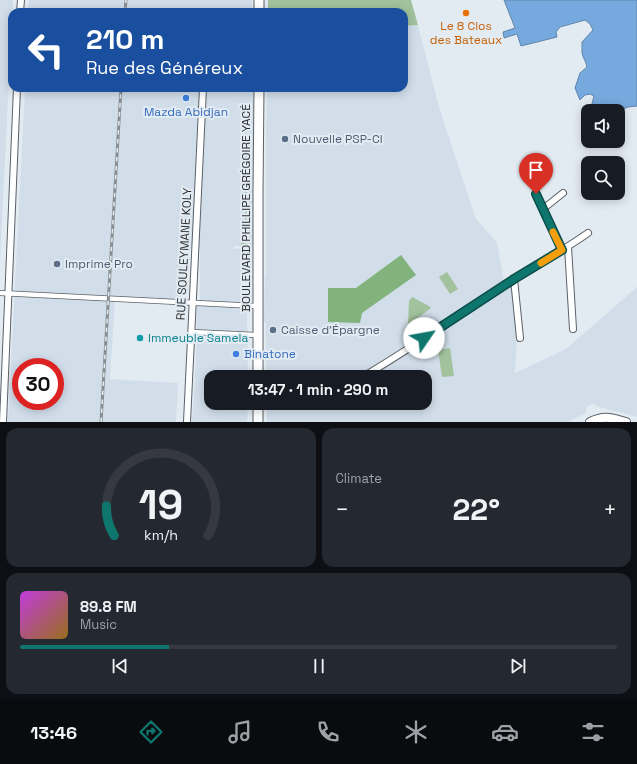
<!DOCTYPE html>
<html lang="en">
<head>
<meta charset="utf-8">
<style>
	:root { --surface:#171b24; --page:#242831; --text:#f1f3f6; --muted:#9ea1a6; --line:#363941; --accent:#0f766e }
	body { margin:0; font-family:"Space Grotesk",sans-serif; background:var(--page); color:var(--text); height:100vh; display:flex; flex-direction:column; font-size:15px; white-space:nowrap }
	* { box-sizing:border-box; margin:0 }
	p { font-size:13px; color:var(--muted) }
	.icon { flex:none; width:22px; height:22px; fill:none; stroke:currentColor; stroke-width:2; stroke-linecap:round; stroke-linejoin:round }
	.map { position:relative; height:422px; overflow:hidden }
	.sheet { display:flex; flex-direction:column; gap:6px; padding:6px; background:#0d0f14; flex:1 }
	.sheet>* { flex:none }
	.hud { position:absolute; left:8px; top:8px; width:400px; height:84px; border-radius:12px; box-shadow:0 2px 10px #0003; background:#1a4fa0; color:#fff; overflow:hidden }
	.fabs { position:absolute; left:581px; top:104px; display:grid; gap:8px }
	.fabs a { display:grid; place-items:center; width:44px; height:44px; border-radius:8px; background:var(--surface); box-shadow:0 2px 10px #0003; font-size:20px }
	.speed { position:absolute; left:12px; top:358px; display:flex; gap:8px; font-size:20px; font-weight:700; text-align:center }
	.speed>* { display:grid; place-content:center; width:52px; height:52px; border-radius:50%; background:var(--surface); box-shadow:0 2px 10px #0003; line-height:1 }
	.speed .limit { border:6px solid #d22; background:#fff; color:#111 }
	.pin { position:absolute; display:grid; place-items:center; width:34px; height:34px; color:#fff; margin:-41px -17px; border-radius:50% 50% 50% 0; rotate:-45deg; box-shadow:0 0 4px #0007 }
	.pin .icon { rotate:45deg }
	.me { position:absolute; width:44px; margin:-22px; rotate:57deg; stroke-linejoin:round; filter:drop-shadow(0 0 3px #0008) }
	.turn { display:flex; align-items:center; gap:14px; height:84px; padding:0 12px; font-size:18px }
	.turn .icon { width:52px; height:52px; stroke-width:2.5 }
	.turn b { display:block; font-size:28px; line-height:34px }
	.big { font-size:30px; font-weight:700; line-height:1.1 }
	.sheet .tile { flex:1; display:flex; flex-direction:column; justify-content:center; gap:6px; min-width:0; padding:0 14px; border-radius:12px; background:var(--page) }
	.sheet .dial { align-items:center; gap:0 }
	.dial svg { height:104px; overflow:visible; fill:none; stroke:var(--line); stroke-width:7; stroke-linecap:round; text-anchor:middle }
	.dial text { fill:var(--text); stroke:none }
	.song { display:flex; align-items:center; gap:12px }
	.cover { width:48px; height:48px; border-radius:6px; background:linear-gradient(135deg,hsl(290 70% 55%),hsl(40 70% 35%)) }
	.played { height:4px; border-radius:2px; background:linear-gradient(90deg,var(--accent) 25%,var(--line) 25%) }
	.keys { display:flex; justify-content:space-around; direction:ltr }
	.heat { display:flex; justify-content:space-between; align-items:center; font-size:22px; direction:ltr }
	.sheet .tiles { flex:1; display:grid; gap:6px; grid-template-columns:1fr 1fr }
	.tile:last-child { grid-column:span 2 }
	.trip { position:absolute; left:204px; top:370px; width:228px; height:40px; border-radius:12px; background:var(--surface); box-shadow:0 2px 10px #0003; font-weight:700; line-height:40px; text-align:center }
	.menu { display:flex; height:64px; justify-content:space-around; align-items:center; background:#090b0e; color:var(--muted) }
	.menu .icon { width:28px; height:28px }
	.menu .active { color:var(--accent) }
	.menu b { font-size:18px; color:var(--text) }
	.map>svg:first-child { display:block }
</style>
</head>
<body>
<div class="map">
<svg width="637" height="422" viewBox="0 0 637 422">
	<rect width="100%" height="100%" fill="#e3ebf2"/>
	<path fill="#d1deea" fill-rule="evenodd" d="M0 0H13L0 263Z
		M29 0H252V12H28Z
		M418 25 439 107 476 219 497 242 504 281 511 287 517 340 515 373 566 349 637 287V417L599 407 593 404 586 407V413L567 422H267V403H425V377H266V322H264L265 275H266V133L267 88H404V26Z
		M25 88H254V247L234 246 233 249 242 248V304L200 303V249L197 248H183L181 301 115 298 110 379 178 383 176 422H8ZM21 367H55V401H21Z
		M197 305 247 308 248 377H211V403H248L247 422H192L196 356Z"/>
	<path fill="#a2c29e" d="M268 0H411L418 25 404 26V12H268Z
		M244 140H247V247H241V228L245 227Z
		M447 272 458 289 450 294 439 277Z
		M412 297 429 306 431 308 411 323H408L409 301Z
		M450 348 454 376 442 377 438 350Z"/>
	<path fill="#83b37d" d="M401 255 416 275 362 313 360 323 328 322V288H356Z"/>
	<path fill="#76a9dd" stroke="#6085aa" d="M504 0H637V106L628 107 618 111H590L594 96 590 94 585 95 580 100 575 88 580 73 587 67C586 61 583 58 582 53 582 49 582 45 582 42L593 30 590 24 585 20 560 27 556 32 557 37 521 46 517 34 504 38 503 32 515 28Z"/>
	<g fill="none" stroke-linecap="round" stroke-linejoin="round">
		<defs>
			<path id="pedestrian" d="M0 293 258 306
				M192 332 258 335"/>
			<path id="minor" d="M20 12 21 0
				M536 194 562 250
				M543 209 563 193
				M568 247 573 329
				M514 279 520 338
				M361 377 366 375C416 345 464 312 513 280 538 264 564 250 588 233
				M3 422 17 88
				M187 422 203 88"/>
			<path id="tertiary" d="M590 422C605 415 611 418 626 422"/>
			<path id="secondary" d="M259 0V12
				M258 377V192L259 88
				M258 403V422"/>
		</defs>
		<use href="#pedestrian" stroke="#5b6167" stroke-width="6"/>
		<use href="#minor" stroke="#5b6167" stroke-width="8"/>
		<use href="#tertiary" stroke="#5b6167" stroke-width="10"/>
		<use href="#secondary" stroke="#5b6167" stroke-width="11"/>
		<use href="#pedestrian" stroke="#fff" stroke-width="4.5"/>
		<use href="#minor" stroke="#fff" stroke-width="6"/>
		<use href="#tertiary" stroke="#fff" stroke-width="8"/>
		<use href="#secondary" stroke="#fff" stroke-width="9"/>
		<defs>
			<path id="rail" d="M125 12 126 0
				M101 422 121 88"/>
		</defs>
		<use href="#rail" stroke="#878d92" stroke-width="3"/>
		<use href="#rail" stroke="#e3ebf2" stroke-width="1.5" stroke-dasharray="4.5" stroke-linecap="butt"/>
	</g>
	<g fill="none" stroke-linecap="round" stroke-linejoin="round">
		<defs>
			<path id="route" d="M424 338 514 279 562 250 536 194"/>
		</defs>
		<use href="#route" stroke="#0a4d48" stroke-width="10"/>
		<use href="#route" stroke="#0f766e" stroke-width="7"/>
		<path stroke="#f59e0b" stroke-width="7" d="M541 263 562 250 553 232"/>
	</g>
	<circle fill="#e8710a" stroke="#e3ebf2" stroke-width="1.5" cx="466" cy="13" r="4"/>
	<g fill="#3f7fe0" stroke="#e3ebf2" stroke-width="1.5">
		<circle cx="186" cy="98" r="4"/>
		<circle cx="236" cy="354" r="4"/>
	</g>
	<g fill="#5c6f8a" stroke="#e3ebf2" stroke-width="1.5">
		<circle cx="285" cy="139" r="4"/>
		<circle cx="57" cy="264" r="4"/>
		<circle cx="273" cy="330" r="4"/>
	</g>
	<circle fill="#0f9aa8" stroke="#e3ebf2" stroke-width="1.5" cx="140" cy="338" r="4"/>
	<g text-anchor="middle" stroke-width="4" stroke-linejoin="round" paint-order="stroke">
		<g font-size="12" fill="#c56008" stroke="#e3ebf2">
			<text x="466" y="30">Le 8 Clos<tspan x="466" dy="14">des Bateaux</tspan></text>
		</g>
		<g font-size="12" fill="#366cbe" stroke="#e3ebf2">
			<text x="186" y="116">Mazda Abidjan</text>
			<text x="244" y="358" text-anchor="start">Binatone</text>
		</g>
		<g font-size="12" fill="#4e5e75" stroke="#e3ebf2" text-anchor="start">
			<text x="293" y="143">Nouvelle PSP-CI</text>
			<text x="65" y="268">Imprime Pro</text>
			<text x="281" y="334">Caisse d'Épargne</text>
		</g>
		<g font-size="12" fill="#2e3134" stroke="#e3ebf2">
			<text transform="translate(246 208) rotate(-90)" y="4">BOULEVARD PHILLIPE GRÉGOIRE YACÉ</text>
			<text transform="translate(184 254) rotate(-87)" y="4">RUE SOULEYMANE KOLY</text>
		</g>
		<g font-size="12" fill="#0d838f" stroke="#e3ebf2" text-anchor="start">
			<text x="148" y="342">Immeuble Samela</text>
		</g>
	</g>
</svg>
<div class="fabs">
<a><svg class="icon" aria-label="sound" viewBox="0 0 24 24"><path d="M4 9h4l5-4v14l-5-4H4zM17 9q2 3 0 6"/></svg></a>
<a><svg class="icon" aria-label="search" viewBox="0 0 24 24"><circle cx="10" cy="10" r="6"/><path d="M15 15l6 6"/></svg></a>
</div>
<div class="speed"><div class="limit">30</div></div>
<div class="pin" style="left:536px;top:194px;background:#d93025"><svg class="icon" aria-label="arrive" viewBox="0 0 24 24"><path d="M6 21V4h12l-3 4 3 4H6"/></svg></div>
<svg class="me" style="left:424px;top:338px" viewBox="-20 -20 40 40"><circle r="19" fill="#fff"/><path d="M0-13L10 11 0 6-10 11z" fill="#0f766e"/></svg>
<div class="trip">13:47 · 1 min · 290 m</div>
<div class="hud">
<div class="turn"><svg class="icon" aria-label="left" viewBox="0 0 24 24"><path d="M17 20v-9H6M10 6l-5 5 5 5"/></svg><div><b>210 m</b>Rue des Généreux</div></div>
</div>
</div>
<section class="sheet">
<div class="tiles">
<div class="tile dial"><svg viewBox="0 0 100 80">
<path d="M14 69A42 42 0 1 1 86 69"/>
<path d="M14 69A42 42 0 0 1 8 46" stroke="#0f766e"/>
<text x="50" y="56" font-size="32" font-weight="700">19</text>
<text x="50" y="72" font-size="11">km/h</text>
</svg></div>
<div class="tile"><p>Climate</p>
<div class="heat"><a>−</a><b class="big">22°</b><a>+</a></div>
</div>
<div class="tile">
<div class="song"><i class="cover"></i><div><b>89.8 FM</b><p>Music</p></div></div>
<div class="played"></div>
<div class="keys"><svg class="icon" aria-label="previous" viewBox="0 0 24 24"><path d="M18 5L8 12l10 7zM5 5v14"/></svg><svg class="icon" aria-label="pause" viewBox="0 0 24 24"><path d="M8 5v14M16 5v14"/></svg><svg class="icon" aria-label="next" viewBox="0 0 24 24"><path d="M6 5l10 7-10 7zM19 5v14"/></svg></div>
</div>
</div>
</section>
<nav class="menu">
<b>13:46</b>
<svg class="icon active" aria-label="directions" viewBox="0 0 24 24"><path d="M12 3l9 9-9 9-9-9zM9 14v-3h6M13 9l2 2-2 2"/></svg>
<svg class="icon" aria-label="music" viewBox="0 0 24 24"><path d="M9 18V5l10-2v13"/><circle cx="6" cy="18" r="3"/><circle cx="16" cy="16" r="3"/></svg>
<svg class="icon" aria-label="phone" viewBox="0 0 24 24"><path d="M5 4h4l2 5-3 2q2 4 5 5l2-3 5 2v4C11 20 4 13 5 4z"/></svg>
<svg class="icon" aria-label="climate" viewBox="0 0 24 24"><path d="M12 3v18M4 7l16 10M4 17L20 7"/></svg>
<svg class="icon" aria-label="car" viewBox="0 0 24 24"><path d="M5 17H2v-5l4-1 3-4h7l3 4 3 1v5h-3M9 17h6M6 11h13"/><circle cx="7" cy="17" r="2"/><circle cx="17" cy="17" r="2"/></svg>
<svg class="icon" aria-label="filters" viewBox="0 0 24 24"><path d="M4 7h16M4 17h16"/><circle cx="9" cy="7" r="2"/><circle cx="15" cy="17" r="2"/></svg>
</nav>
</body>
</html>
